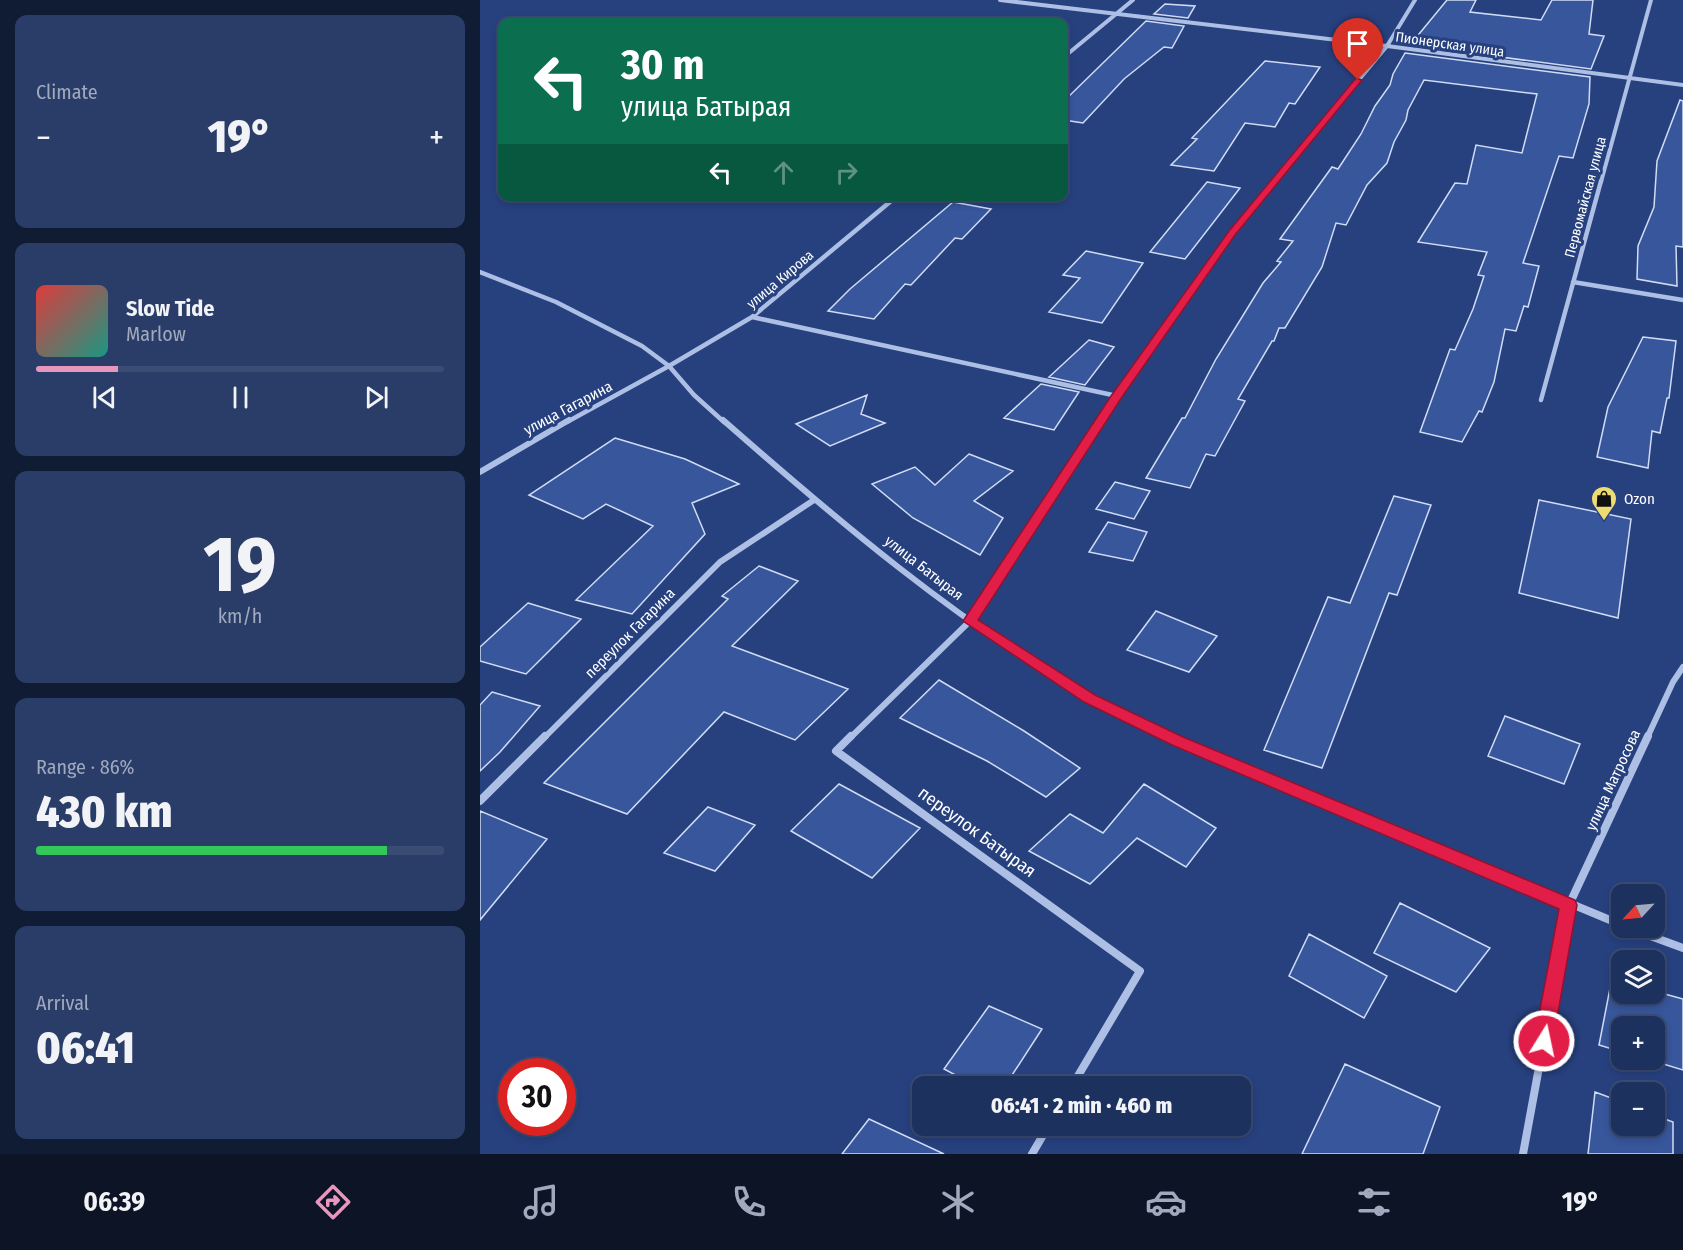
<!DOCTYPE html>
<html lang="en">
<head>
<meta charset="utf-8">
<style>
	:root { --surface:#1d315f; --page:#2a3d68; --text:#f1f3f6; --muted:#a0a9bd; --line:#3b4c74; --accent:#e797bd }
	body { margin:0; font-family:"Fira Sans Condensed",sans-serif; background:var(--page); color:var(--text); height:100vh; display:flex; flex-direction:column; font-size:22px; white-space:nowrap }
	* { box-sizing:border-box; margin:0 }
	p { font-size:20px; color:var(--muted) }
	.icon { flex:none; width:33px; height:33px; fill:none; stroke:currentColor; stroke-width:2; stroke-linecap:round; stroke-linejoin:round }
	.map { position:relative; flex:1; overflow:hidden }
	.side { display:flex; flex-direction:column; gap:15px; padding:15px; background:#101b34; width:480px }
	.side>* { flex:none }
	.guide { position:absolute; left:18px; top:18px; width:570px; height:183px; border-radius:12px; box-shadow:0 3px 9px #0003,0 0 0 2px var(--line); background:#0b6e4f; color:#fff; overflow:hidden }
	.needle { width:39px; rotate:244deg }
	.fabs { position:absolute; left:1131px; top:884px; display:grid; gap:12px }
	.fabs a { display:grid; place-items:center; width:54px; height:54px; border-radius:12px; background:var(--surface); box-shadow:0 3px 9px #0003,0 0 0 2px var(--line); font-size:30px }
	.speed { position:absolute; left:18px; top:1058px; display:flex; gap:12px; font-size:30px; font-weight:700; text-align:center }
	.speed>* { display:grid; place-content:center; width:78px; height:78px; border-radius:50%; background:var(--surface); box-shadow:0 3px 9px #0003,0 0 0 2px var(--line); line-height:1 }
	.speed .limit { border:9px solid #d22; background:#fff; color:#111 }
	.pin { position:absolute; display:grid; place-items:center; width:51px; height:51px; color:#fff; margin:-62px -26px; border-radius:50% 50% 50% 0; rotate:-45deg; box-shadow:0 0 6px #0007 }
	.pin .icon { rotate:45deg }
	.me { position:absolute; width:66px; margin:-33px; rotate:10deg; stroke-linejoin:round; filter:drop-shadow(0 0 4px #0008) }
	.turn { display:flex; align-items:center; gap:21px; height:126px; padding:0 24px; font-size:27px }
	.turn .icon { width:78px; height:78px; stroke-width:2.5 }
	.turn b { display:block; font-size:42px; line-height:51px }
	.lanes { display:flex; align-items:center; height:57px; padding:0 24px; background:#0003; justify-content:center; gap:30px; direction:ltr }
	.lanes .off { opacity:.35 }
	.big { font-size:45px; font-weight:800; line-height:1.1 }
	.side .card { flex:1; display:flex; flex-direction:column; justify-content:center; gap:9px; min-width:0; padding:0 21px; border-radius:12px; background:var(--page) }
	.side .dial { align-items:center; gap:0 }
	.dial b { font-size:78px; line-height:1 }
	.song { display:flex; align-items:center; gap:18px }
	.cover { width:72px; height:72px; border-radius:9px; background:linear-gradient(135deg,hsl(0 70% 55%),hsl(170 70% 35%)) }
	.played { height:6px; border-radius:3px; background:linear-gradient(90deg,var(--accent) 20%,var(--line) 20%) }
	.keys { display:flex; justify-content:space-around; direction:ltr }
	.heat { display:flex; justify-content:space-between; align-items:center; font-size:33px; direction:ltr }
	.charge { height:9px; border-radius:4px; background:linear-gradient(90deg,#34c759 86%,var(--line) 0) }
	.trip { position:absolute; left:432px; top:1076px; width:339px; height:60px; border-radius:12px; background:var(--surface); box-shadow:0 3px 9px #0003,0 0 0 2px var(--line); font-weight:800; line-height:60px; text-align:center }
	.menu { display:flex; height:96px; justify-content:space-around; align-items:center; background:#0c1426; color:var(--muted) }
	.menu .icon { width:42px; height:42px }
	.menu .active { color:var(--accent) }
	.menu b { font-size:27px; color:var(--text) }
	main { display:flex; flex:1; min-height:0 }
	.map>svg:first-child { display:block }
</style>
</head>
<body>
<main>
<section class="side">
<div class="card"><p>Climate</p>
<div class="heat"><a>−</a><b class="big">19°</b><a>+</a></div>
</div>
<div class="card">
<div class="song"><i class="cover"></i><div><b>Slow Tide</b><p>Marlow</p></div></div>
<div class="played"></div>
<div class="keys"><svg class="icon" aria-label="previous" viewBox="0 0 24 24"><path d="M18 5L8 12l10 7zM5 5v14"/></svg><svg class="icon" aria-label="pause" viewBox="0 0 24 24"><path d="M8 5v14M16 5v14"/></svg><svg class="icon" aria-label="next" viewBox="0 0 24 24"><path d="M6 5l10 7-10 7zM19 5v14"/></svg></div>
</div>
<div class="card dial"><b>19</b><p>km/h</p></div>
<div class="card"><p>Range · 86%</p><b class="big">430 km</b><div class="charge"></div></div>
<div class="card"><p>Arrival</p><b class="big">06:41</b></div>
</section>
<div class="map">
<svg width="1203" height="1154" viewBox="0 0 1203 1154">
	<rect width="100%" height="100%" fill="#27417f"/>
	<path fill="#37569b" stroke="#d0dcf4" stroke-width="1.5" d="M967 0H996L990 12 1061 20 1072 0H1113L1109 34 1124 36 1111 69 930 45Z
		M685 4 715 6 708 18 674 14Z
		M666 21 704 26 692 48 684 47 644 79 603 123 584 120V101Z
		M925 53 1110 77 1109 104 1093 158 1079 156 1043 263 1059 266 1048 307 1044 306 1036 331 1025 329 1014 382 1002 412 999 411 982 442 940 432 970 349 975 350 993 309 1004 276 998 275 1007 252 938 242 975 183 987 184 996 145 1042 153 1057 94 944 80 928 110 926 120 914 142 907 163 887 185 866 225 856 223 842 267 805 328H799L794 341H792L758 399 765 401 735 456 726 454 710 488 666 478 702 418H705L736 359 783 283 801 262 797 261 813 241 800 239 852 167 858 169 881 134 895 106 910 85 913 74Z
		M785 61 840 67 815 104 809 103 795 127 765 123 734 171 691 165 717 139 712 138Z
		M1200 100 1203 101V247L1196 246 1197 286 1157 279 1158 246 1174 207 1177 161Z
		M727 182 760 188 705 259 670 252Z
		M473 202 511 209 482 239 475 238 431 285 425 284 394 319 348 311 370 289Z
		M606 251 663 263 622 323 569 312 600 278 583 275Z
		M1163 337 1196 341 1189 398H1187L1180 433 1172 431 1168 468 1117 457 1128 407Z
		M609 340 634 347 605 385 569 377Z
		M561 384 599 392 574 430 524 418Z
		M387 395 381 414 405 423 350 446 316 424Z
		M135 438 205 459 259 484 212 503 225 534 152 614 96 600 173 526 126 504 103 519 49 495Z
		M489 454 533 471 494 501 523 518 500 555 433 518 392 484 435 467 455 485Z
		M635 482 670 491 654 519 616 509Z
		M914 496 951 505 917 595 909 593 842 768 784 750 848 597 870 603Z
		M1059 500 1151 519 1138 618 1039 593Z
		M628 522 667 532 653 561 609 552Z
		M279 566 318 581 252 646 368 689 315 740 244 712 147 814 64 783 248 599 242 596Z
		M48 603 101 619 46 674 0 661V647Z
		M676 611 737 636 709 672 647 650Z
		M459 680 544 731 600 768 566 797 507 761 420 718Z
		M12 692 60 706 20 752 0 771V705Z
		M1025 716 1100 744 1084 784 1008 756Z
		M359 784 440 828 392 878 311 831Z
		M664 784 736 828 706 867 657 838 610 884 549 851 590 814 623 833Z
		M228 807 275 825 235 871 184 853Z
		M0 811 67 839 0 920Z
		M920 903 1010 948 976 992 894 953Z
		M829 934 907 976 884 1018 809 976Z
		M1132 978 1142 981V993H1174V991L1203 999V1070L1167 1059H1174V1026H1142V1052L1119 1045Z
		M509 1006 562 1029 525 1086H496L464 1069Z
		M865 1064 960 1107 943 1154H822Z
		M1115 1092 1142 1102V1125H1174V1115L1193 1122V1154H1108Z
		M389 1119 464 1154H362Z"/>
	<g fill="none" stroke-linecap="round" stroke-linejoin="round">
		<path stroke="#adbfe5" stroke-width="4" d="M520 0 907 46 1203 85
			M584 57 653 0
			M794 182 907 46 935 0
			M1121 182 1171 0"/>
		<path stroke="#adbfe5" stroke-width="4.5" d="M0 272 76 302 162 346 189 366 214 395 244 422
			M1093 282 1203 300
			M272 317 637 396
			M1061 400 1121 181
			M87 422 189 366 272 317 417 196
			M620 422 752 233 795 181"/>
		<path stroke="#adbfe5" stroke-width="6" d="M243 420C357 520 476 621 608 697 634 713 663 724 690 738
			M0 472 89 420
			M64 738 240 562 334 500
			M370 738 490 621 621 420
			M1167 738 1193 682 1203 667"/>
		<path stroke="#adbfe5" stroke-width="8" d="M371 736 356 751 660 971 592 1086
			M687 736 1142 925
			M0 801 65 736
			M1146 927 1203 948
			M552 1154 569 1125
			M1043 1154 1089 905 1168 736"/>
	</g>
	<path fill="#e11d48" stroke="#92132f" stroke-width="1.5" d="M876 78 882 80 755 235 642 397 498 620 615 695 703 737 1095 900 1097 905 1073 1041 1071 1047 1064 1049 1057 1047 1054 1041 1079 909 692 745 604 702 483 621 631 396 749 231Z"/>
	<defs>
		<symbol id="shop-pin" viewBox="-11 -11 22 30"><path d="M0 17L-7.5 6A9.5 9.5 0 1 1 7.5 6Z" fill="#eddb73" stroke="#27417f"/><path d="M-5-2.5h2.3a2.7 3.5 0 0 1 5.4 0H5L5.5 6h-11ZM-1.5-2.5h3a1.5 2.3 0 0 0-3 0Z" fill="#111"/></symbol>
	</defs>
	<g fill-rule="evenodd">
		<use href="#shop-pin" x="1109" y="484" width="30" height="40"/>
	</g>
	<g text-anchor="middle" stroke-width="6" stroke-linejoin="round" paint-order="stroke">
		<g font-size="14" fill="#fff" stroke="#27417f">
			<text transform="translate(970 44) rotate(8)" y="5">Пионерская улица</text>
			<text transform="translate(1105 197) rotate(-75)" y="5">Первомайская улица</text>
			<text transform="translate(300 279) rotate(-40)" y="5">улица Кирова</text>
		</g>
		<g font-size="15" fill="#fff" stroke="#27417f">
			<text transform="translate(88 408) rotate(-28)" y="5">улица Гагарина</text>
			<text transform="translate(444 568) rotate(38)" y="5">улица Батырая</text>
			<text transform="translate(150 633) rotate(-45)" y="5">переулок Гагарина</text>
			<text transform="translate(1133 780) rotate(-65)" y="5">улица Матросова</text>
		</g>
		<g font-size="15" fill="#fff" stroke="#27417f" text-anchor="start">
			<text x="1144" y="504">Ozon</text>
		</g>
		<g font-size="18" fill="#fff" stroke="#27417f">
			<text transform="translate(497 832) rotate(36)" y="6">переулок Батырая</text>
		</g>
	</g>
</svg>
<div class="fabs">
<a><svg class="needle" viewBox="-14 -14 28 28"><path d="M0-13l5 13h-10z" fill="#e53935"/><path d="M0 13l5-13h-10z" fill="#a0a9bd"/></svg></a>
<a><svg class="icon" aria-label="layers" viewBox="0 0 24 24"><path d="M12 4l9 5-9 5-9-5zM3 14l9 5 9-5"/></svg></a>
<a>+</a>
<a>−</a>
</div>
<div class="speed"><div class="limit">30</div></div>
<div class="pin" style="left:878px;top:80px;background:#d93025"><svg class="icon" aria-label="arrive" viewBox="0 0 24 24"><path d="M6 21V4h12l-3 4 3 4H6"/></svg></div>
<svg class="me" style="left:1064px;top:1041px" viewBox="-20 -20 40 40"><circle r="17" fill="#e11d48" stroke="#fff" stroke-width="3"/><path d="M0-11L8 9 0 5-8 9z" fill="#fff"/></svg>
<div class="trip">06:41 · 2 min · 460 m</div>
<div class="guide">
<div class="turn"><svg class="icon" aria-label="left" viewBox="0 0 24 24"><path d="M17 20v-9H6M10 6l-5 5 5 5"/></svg><div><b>30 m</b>улица Батырая</div></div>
<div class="lanes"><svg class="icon" aria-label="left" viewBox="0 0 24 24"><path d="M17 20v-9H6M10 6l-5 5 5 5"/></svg><svg class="icon off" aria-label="ahead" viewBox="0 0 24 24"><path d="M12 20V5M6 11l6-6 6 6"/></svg><svg class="icon off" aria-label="right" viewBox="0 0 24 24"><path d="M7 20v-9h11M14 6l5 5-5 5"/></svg></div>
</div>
</div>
</main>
<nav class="menu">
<b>06:39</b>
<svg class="icon active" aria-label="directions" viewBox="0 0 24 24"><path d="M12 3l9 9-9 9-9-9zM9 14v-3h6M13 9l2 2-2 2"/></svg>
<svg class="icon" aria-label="music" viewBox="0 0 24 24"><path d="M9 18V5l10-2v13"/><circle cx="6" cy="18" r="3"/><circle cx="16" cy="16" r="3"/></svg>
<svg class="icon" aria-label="phone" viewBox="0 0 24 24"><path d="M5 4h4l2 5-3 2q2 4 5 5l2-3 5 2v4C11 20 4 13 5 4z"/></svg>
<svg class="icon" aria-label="climate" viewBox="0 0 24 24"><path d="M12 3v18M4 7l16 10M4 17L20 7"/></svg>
<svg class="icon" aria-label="car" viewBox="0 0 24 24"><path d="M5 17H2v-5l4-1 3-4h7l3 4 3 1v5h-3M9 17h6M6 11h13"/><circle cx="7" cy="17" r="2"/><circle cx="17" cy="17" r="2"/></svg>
<svg class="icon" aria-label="filters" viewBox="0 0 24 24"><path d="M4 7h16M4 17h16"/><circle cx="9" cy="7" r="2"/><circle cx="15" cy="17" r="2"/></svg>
<b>19°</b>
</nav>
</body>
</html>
